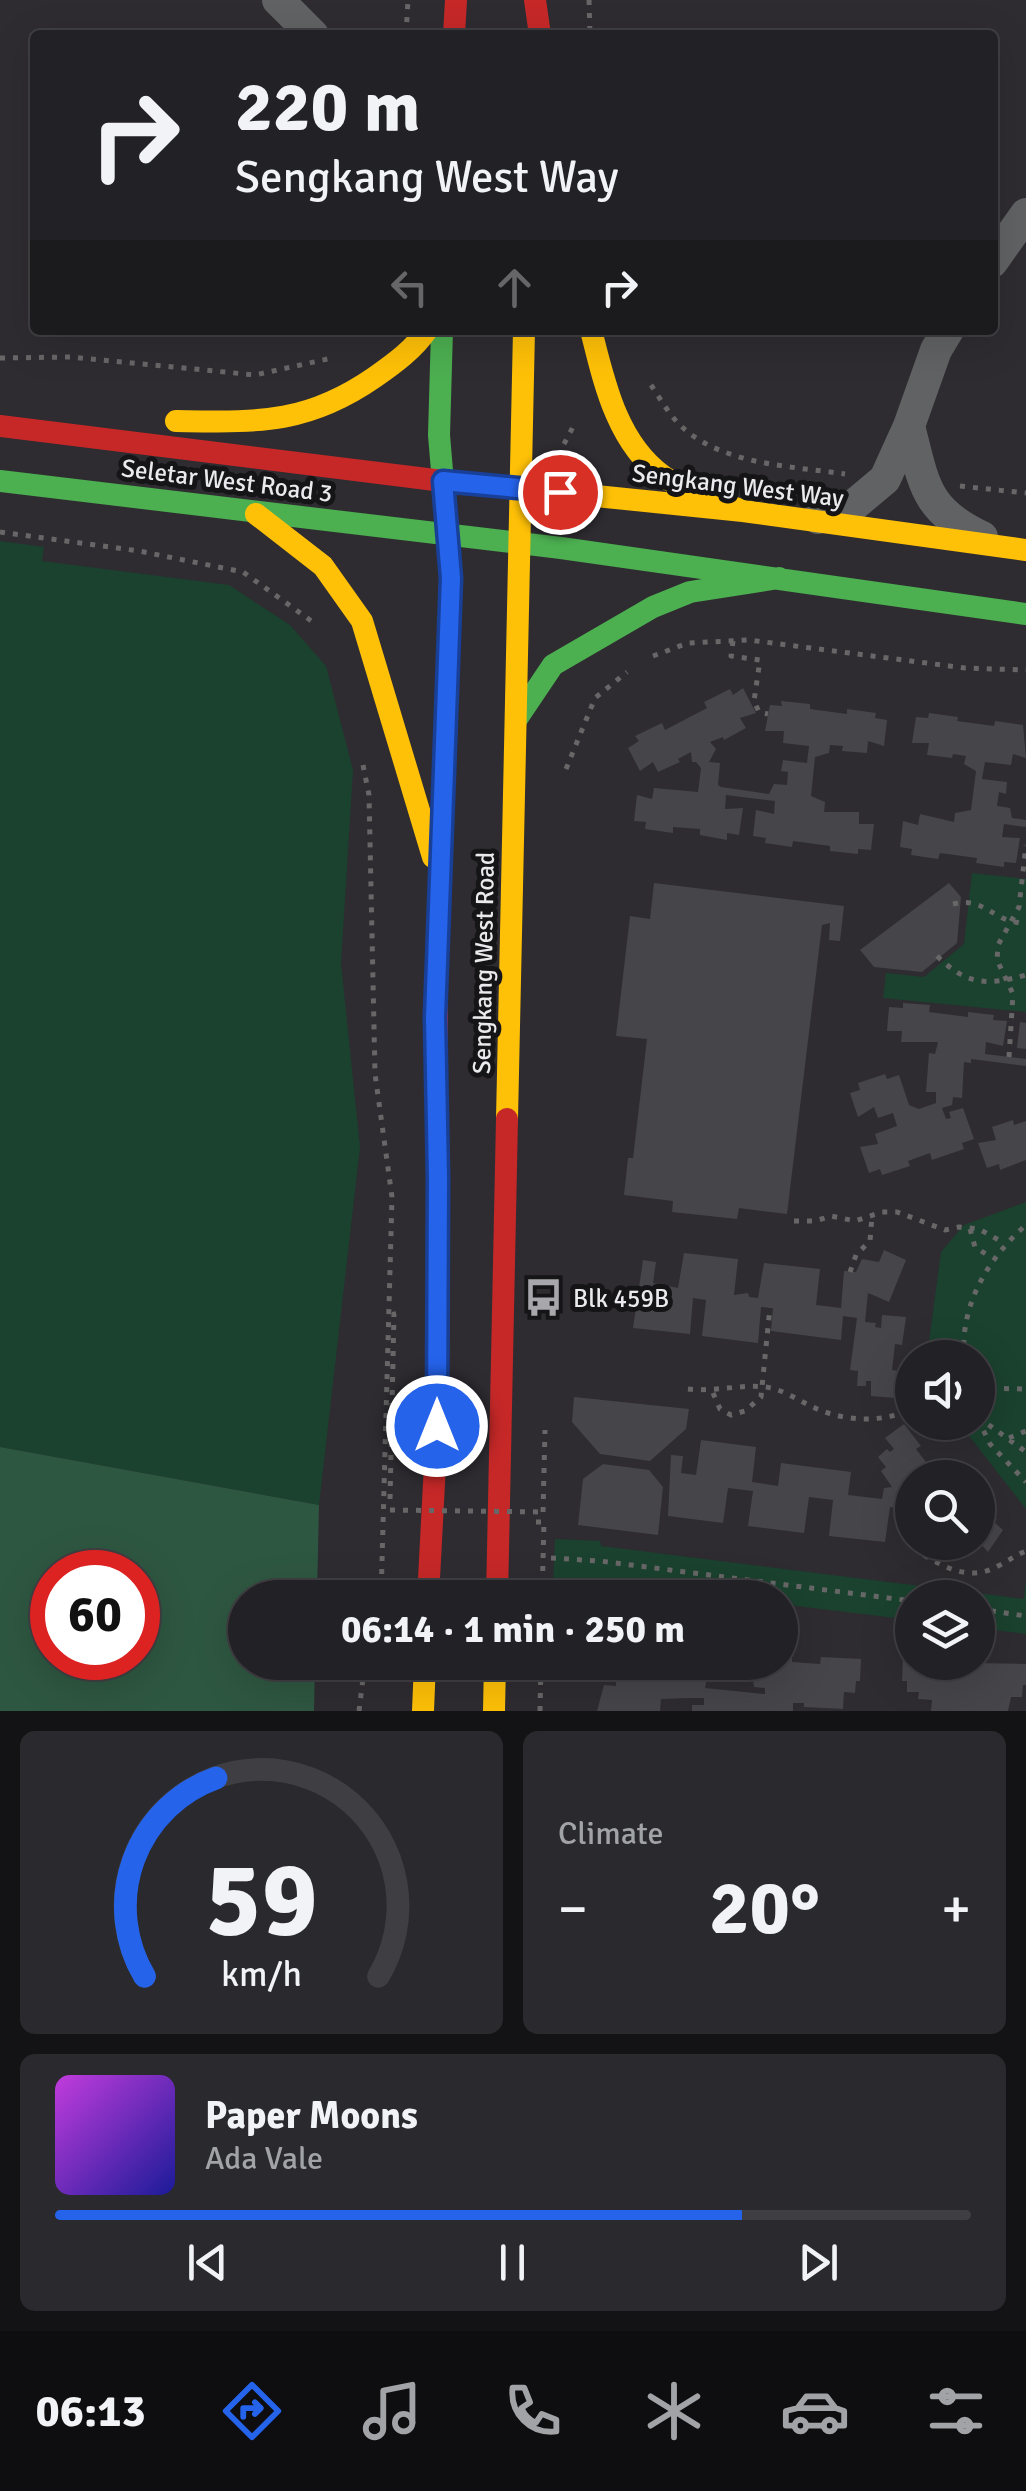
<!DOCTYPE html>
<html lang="en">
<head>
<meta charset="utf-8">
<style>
	:root { --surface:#222125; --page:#2a292d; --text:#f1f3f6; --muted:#a2a3a7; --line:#3f3e42; --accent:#2563eb }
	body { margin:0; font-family:Signika,sans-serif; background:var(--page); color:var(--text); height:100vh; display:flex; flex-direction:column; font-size:38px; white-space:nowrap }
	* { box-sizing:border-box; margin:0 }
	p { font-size:32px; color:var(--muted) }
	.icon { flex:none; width:55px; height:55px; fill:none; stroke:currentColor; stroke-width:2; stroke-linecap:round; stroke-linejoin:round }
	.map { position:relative; height:1711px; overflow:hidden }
	.drawer { display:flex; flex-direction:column; gap:20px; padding:20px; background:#131214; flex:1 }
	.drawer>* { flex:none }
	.banner { position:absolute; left:30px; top:30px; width:968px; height:305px; border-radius:10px; box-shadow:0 10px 40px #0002,0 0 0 2px var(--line); background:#222125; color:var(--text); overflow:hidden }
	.controls { position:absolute; left:895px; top:1340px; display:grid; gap:20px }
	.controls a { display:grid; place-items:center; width:100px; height:100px; border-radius:50%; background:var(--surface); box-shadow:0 10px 40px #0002,0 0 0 2px var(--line); font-size:50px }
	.speed { position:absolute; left:30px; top:1550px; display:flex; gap:20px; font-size:50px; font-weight:700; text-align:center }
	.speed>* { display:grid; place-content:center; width:130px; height:130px; border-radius:50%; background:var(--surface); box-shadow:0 10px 40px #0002,0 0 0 2px var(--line); line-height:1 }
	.speed .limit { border:15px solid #d22; background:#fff; color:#111 }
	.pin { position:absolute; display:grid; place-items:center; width:85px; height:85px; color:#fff; margin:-42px; border:5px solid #fff; border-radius:50%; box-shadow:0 2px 10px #0007 }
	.me { position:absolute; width:110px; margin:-55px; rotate:0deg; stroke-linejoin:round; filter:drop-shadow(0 0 8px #0008) }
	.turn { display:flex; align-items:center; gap:35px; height:210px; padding:0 40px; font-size:45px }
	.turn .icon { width:130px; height:130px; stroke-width:2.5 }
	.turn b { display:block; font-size:70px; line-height:85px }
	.lanes { display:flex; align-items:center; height:95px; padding:0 40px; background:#0003; justify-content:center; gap:50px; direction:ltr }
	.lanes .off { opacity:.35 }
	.big { font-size:75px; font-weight:800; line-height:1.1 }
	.drawer .tile { flex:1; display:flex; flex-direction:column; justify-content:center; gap:15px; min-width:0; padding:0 35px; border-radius:15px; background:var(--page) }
	.drawer .dial { align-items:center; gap:0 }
	.dial svg { height:260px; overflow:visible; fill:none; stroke:var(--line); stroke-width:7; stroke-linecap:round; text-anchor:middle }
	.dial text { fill:var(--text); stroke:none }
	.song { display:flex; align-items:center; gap:30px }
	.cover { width:120px; height:120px; border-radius:15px; background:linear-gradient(135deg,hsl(290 70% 55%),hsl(240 70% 35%)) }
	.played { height:10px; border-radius:5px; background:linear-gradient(90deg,var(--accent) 75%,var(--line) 75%) }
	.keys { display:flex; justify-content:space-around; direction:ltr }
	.heat { display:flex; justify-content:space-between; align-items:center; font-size:55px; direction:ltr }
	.drawer .tiles { flex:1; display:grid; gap:20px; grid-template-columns:1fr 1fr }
	.tile:last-child { grid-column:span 2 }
	.trip { position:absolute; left:228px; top:1580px; width:570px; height:100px; border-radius:50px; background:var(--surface); box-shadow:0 10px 40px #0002,0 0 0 2px var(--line); font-weight:800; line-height:100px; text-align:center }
	.tabs { display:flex; height:160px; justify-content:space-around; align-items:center; background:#0e0d0f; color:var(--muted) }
	.tabs .icon { width:70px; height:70px }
	.tabs .selected { color:var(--accent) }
	.tabs b { font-size:45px; color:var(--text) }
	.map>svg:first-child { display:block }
</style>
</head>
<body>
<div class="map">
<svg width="1026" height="1711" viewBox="0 0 1026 1711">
	<rect width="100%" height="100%" fill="#2e2c31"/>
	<path fill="#1a422e" d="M0 541 44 547 42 561 229 585 290 625 326 666 353 770 341 963 360 1147 319 1505 0 1447Z
		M972 873 1026 879V1012L883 998 886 973 924 977 964 944Z
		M1026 1202V1509L959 1423 978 1422V1358L927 1357 941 1252 964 1225Z
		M555 1539 600 1541 601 1546 1024 1599 1026 1580V1634L978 1628V1598H912V1620L780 1604V1598L731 1597 600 1582 599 1587 553 1585Z"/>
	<path fill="#2e5741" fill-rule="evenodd" d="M0 1447 319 1505 317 1597 245 1598V1662L315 1663 314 1711H0ZM52 1572H138V1658H52Z"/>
	<path fill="#464549" d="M743 688 756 713 740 718 746 728 724 740 723 737 710 742 716 749 709 762 720 763 718 785 721 787 769 794 774 784 787 785 788 772 781 771 783 760 807 763 809 746 783 743 784 731H765L770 705 782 706 781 701 810 704V709L847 714V709L876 713 875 718 887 720 884 746 868 741 867 753 842 751 843 746 830 745 829 753 815 757 811 796 825 802 824 812H859V824H874L871 850 858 849V854L830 851V846L793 841 792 847 765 843 766 838 753 836 756 810 774 814 775 801 726 795 725 809 743 808 739 835 727 833V840L700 835V829L673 827V833L645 829 646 822 634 821 637 795 652 799 654 788 698 792 701 768 696 762H692L691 752 678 759 680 762 658 772 653 762 640 771 628 748 639 741 635 736 662 723 665 730 707 708 704 702 730 689 733 695Z
		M929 713 958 717 957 721 994 726 995 721 1023 725 1026 758 1013 754 1011 765 985 762 982 779 1007 782 1006 794 999 792 997 806 1010 808 1012 818 1026 820V827L1004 824 1002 837 1020 838 1016 863 1004 862V867L976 863 977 858 940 853 938 859 911 855 912 849 900 847 903 821 918 825 920 814 954 822 955 813 971 810 976 771 964 764 966 756 953 754 952 758 927 755 929 743H912L916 717 928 718Z
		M654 883 844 906 840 941 829 940 830 923 822 925 787 1214 739 1208 737 1219 672 1212 673 1201 624 1195 628 1158H633L647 1039 616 1036 630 916 650 919Z
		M949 883 961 897 957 943 922 972 874 967 860 950Z
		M903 1003 930 1005 929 1012 968 1017V1012L994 1015 993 1020 1007 1021 1003 1046 986 1042 985 1054 1026 1059V1066L971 1059V1063L964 1062 962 1098 953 1097 952 1105 942 1108 946 1119 951 1118 949 1112 963 1108 974 1139 962 1143 964 1149 932 1160 930 1153 908 1161 910 1166 882 1175 880 1169 869 1173 860 1147 878 1144 875 1134 897 1126 893 1113 878 1118 874 1107 858 1117 850 1093 860 1090 858 1083 885 1074 887 1079 899 1075 909 1105 919 1109 936 1103V1092H926L929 1053 935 1054 938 1042H901L902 1031H887L889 1007 903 1008Z
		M1020 1022 1026 1023V1049L1017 1048Z
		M1013 1120 1014 1125 1026 1121V1160L1000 1170 999 1164 987 1168 978 1143 996 1140 992 1127Z
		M884 1250 906 1260 889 1302 868 1293 865 1322 876 1323 875 1327 881 1328 882 1315 906 1317 902 1345 895 1344 892 1370 899 1371 896 1398 871 1396V1381H866V1386H857L858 1371 850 1370 857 1318 843 1316 841 1340 771 1331 773 1308 761 1307 758 1343 702 1336 706 1300 693 1298 690 1334 633 1328 643 1260 656 1262 653 1283 678 1288 684 1253 738 1259 734 1295 748 1293 749 1297 758 1298 764 1263 820 1269 816 1305 841 1308 844 1271 856 1272 862 1259 879 1262Z
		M574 1397 689 1409 686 1429 650 1461 600 1454 572 1422Z
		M904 1424 921 1446 916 1449 932 1470 937 1466 947 1478H912V1535L896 1522 902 1509 890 1507 885 1542 829 1536 833 1500 809 1497 804 1533 748 1526 753 1491 728 1488 723 1523 668 1516 671 1455 683 1456 681 1473 696 1475 701 1440 756 1447 752 1482 778 1486 781 1463 851 1472 848 1495 882 1499 884 1488 892 1487 881 1471 886 1467 878 1457 887 1449 890 1452 894 1449 885 1438Z
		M603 1464 649 1470 663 1487 658 1535 578 1525 583 1479Z
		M978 1505 997 1519 994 1522 1003 1530 988 1552 978 1541Z
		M941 1542H968L965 1547 970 1550 962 1559Z
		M780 1655 792 1656V1662L820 1664 821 1657 861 1659 860 1681H856L855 1693 844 1692 843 1709 804 1707V1703H793V1711H692V1705H704V1698H688L661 1699 660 1711H597L604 1685 616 1686V1679H622L623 1669H616V1662H721V1668L709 1667 705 1688 765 1694V1688L754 1687 751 1662H780Z
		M903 1657H912V1662L1026 1664V1685H1023L1022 1697H1011L1008 1711H931L932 1700 918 1699 919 1692H907V1681H902Z"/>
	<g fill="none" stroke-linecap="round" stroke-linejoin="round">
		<path stroke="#676768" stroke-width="5" stroke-dasharray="5 8" stroke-linecap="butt" d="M589 0 590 35
			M406 35 408 0
			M0 358 70 357 255 375 332 358
			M651 385C660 398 668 413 679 424 720 465 791 466 845 474
			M564 444 575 423
			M960 486 1026 493
			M0 532 139 551 243 572 317 625
			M733 641 731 656 760 660 754 701 759 712 768 714
			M653 656 688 643 749 640 965 668 1026 670
			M363 765 369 795 375 1074 392 1197 381 1598
			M566 769 595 698 627 672
			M953 904C975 899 983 908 1001 917 1007 921 1018 922 1026 925
			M937 956C967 985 986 986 1026 975
			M1009 1057 1013 994 997 960 998 945 1019 907 1026 845
			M794 1221H815L831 1216 855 1221 882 1212H897L945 1230 959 1227 979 1229 1004 1243
			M970 1229 975 1247 992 1258
			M850 1272 856 1255 870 1241 872 1216
			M964 1358C960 1305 988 1258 1026 1225
			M978 1388 1026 1389
			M688 1389C714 1392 743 1384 765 1387 783 1389 799 1401 815 1408 846 1422 882 1423 912 1409
			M713 1393 720 1409 731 1415 745 1411 761 1397 770 1307
			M978 1417 1026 1452
			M978 1419 990 1444 1026 1482
			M1009 1438 1026 1431
			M390 1499 394 1314H397
			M543 1512 545 1430
			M536 1522H544L542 1598
			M924 1555C947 1569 971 1581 998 1566 1008 1561 1016 1555 1026 1551
			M551 1558 600 1561 912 1601
			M978 1609 1026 1616
			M359 1711 365 1662
			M540 1711 541 1662"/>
		<path stroke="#616263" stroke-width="32" d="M278 0 313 35
			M992 262 1026 214
			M909 426C924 483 924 510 982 537
			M818 518 854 505 885 479 909 426 936 350 948 330"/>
		<path stroke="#4caf50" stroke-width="22" d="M0 481 561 548 1026 614
			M516 720 553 665 653 607 690 592 779 578
			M437 947 451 578 439 435 442 330"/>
		<path stroke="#ffc107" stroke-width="22" d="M591 330C604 382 617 443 663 476 687 493 717 500 743 511
			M176 421C257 422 306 425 375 377 395 363 414 349 427 330
			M586 495 743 511 1026 550
			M256 514 323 566 362 621 433 857
			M507 1119 524 330
			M423 1711 425 1662
			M494 1711 495 1662"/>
		<path stroke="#c62828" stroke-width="22" d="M535 0 540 35
			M454 35 456 0
			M0 426 443 481 586 495
			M428 1598 437 1426V947
			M497 1598 507 1119"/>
		<path stroke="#676768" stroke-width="5" stroke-dasharray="5 8" stroke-linecap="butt" d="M390 1510 543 1512"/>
	</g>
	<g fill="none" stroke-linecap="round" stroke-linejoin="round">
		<defs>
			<path id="route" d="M437 1426 438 1178 435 1017 451 578 443 481 560 492"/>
		</defs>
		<use href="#route" stroke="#184099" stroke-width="25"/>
		<use href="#route" stroke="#2563eb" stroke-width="18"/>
	</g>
	<defs>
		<symbol id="bus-bare" viewBox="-9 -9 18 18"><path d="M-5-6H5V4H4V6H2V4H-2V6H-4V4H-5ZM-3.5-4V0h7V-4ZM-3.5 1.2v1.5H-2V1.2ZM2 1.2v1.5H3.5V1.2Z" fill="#a8a7ab" stroke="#151417" stroke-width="2.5" paint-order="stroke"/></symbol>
	</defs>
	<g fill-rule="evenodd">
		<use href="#bus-bare" x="516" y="1270" width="55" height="55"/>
	</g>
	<g text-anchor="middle" stroke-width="10" stroke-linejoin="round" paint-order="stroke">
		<g font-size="25" fill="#eae9ed" stroke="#151417">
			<text transform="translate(227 480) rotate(7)" y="9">Seletar West Road 3</text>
			<text transform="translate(738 485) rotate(7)" y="9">Sengkang West Way</text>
			<text transform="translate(483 963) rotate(-89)" y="9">Sengkang West Road</text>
		</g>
		<g font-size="25" fill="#eae9ed" stroke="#151417" text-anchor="start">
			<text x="573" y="1307">Blk 459B</text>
		</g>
	</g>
</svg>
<div class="controls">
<a><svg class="icon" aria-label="sound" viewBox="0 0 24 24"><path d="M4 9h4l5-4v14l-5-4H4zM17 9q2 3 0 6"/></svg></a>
<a><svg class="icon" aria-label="search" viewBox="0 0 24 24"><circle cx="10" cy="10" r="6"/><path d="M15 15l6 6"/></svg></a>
<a><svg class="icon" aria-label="layers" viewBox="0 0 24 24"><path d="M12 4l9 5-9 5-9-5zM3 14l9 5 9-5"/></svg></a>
</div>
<div class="speed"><div class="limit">60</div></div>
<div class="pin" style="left:560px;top:492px;background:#d93025"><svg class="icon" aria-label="arrive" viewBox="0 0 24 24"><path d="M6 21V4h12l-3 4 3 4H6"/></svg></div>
<svg class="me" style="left:437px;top:1426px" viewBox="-20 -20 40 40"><circle r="17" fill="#2563eb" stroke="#fff" stroke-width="3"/><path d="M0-11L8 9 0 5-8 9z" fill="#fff"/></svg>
<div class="trip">06:14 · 1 min · 250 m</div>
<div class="banner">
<div class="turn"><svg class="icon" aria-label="right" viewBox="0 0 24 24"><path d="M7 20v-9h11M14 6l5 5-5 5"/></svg><div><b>220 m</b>Sengkang West Way</div></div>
<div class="lanes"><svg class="icon off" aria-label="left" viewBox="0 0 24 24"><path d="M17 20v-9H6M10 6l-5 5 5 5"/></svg><svg class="icon off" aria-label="ahead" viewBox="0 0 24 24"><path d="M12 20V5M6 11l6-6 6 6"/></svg><svg class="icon" aria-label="right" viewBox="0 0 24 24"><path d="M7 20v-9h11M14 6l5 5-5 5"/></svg></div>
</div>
</div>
<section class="drawer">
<div class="tiles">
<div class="tile dial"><svg viewBox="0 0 100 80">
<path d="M14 69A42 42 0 1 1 86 69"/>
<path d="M14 69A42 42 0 0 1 36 8" stroke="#2563eb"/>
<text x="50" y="56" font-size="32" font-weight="700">59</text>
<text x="50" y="72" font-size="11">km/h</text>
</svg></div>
<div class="tile"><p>Climate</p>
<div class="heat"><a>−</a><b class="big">20°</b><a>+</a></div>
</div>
<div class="tile">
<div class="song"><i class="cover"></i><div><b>Paper Moons</b><p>Ada Vale</p></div></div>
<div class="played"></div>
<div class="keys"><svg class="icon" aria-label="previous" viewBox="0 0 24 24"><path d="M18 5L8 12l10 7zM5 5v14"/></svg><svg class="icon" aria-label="pause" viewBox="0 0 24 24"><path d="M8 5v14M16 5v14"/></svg><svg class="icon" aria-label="next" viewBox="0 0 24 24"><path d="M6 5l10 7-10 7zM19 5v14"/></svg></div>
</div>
</div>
</section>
<nav class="tabs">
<b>06:13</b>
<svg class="icon selected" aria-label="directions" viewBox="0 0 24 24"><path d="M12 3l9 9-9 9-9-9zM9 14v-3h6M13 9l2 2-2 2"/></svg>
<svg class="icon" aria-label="music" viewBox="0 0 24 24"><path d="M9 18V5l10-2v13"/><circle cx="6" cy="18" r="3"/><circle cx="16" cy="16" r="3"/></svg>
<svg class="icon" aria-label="phone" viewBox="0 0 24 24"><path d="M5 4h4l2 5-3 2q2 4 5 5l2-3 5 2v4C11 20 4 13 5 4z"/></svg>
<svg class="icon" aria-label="climate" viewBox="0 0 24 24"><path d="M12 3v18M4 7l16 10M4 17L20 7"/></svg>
<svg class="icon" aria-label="car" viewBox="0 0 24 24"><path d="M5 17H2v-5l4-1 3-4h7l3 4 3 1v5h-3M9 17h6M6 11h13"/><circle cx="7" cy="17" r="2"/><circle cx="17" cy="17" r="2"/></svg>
<svg class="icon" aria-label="filters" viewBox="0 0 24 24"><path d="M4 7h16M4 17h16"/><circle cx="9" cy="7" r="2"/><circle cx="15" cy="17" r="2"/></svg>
</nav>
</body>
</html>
